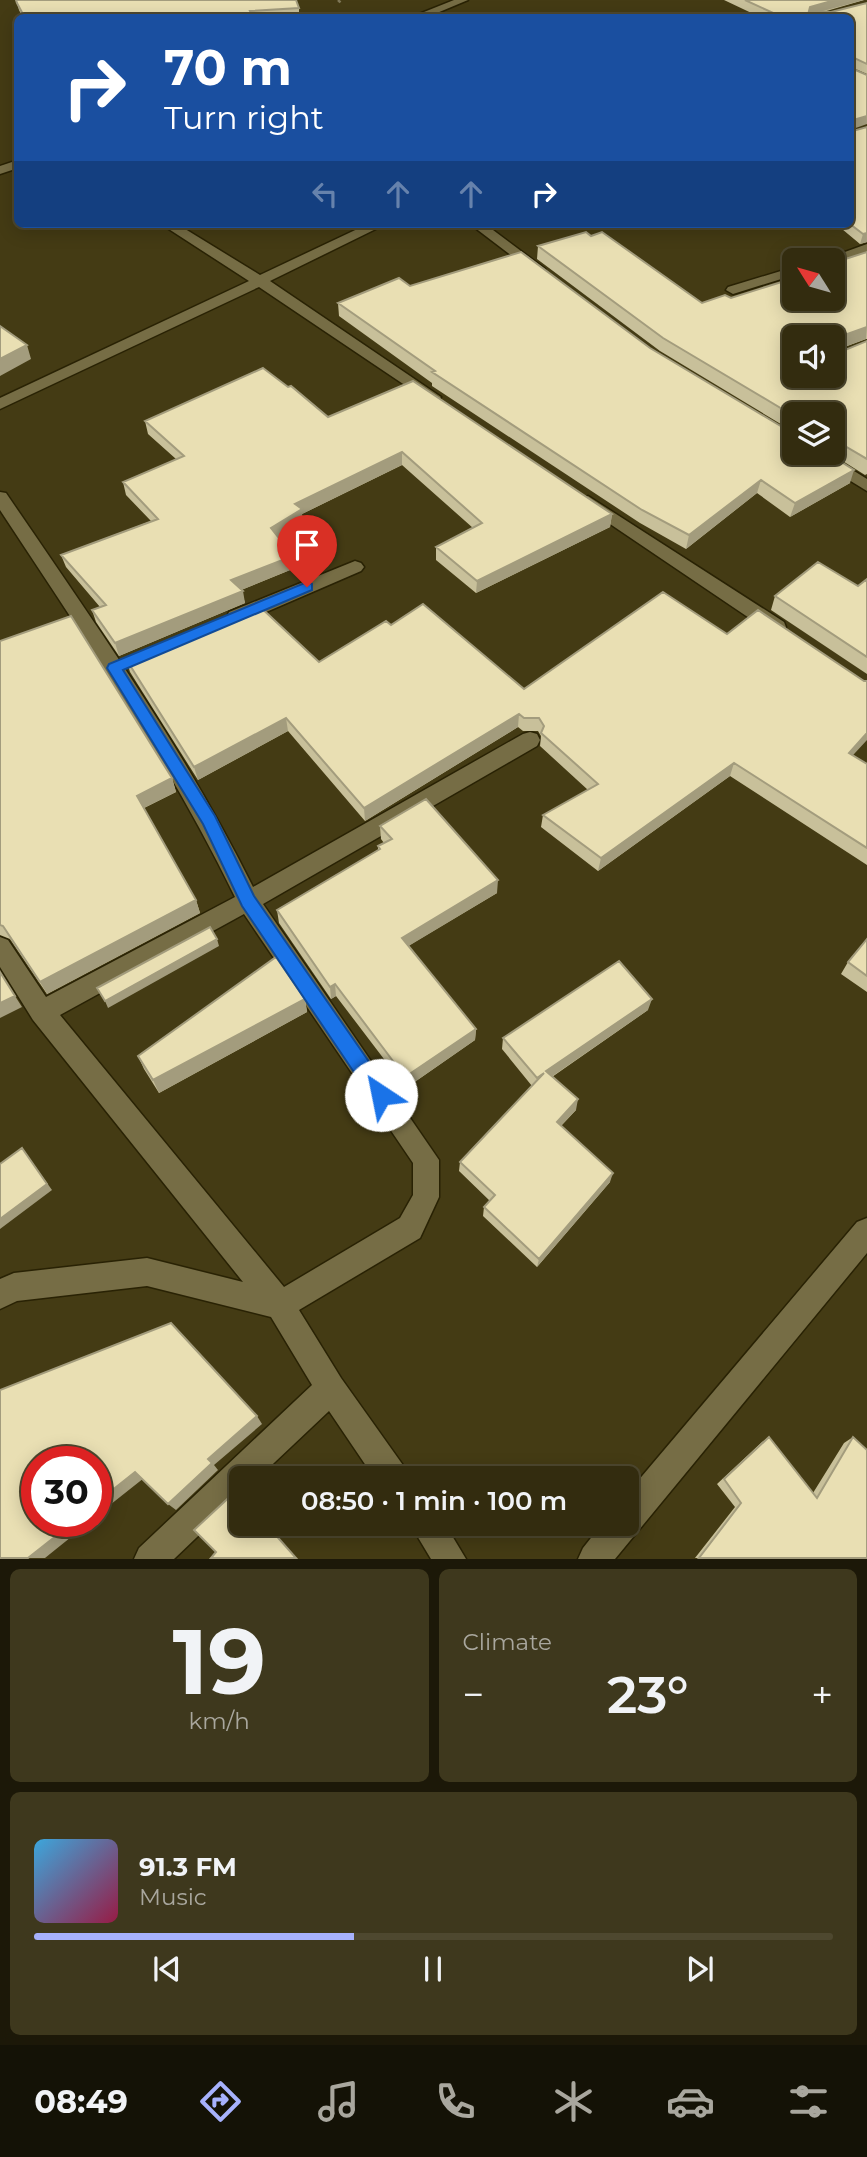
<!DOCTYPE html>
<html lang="en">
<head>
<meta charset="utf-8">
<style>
	:root { --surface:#332c0f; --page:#3e381d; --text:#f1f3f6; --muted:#a9a79e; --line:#4e482f; --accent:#a6b1fc }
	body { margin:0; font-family:Montserrat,sans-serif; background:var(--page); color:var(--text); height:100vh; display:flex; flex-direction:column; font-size:26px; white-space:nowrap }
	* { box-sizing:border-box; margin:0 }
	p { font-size:23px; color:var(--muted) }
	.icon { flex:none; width:38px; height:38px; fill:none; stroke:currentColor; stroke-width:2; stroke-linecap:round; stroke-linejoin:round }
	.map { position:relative; height:1559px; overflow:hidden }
	.sheet { display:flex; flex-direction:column; gap:10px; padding:10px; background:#1c1808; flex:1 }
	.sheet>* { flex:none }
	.top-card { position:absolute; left:14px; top:14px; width:840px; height:214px; border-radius:10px; box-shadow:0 4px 18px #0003,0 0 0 2px var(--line); background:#1a4fa0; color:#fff; overflow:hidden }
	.needle { width:46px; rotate:307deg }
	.buttons { position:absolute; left:782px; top:248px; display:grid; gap:14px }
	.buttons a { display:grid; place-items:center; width:63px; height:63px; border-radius:10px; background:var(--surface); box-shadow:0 4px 18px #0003,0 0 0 2px var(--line); font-size:35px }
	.speed { position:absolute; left:21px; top:1446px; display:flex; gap:14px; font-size:35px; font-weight:700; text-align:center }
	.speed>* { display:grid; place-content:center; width:91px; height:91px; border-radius:50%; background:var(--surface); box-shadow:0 4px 18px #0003,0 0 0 2px var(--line); line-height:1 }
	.speed .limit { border:10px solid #d22; background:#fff; color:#111 }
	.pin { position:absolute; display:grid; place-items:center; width:60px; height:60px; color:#fff; margin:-72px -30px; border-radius:50% 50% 50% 0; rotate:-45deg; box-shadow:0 0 7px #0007 }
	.pin .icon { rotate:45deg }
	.me { position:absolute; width:77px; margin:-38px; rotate:326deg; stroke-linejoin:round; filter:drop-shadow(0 0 5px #0008) }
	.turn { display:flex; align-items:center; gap:24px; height:147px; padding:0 35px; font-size:32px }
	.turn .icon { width:91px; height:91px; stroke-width:2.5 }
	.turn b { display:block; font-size:49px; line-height:60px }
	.lanes { display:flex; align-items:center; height:66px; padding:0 35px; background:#0003; justify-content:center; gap:35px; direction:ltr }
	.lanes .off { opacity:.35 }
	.big { font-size:52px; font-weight:600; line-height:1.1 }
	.sheet .card { flex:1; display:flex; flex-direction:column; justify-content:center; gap:10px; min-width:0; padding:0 24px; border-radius:10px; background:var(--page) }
	.sheet .dial { align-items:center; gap:0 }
	.dial b { font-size:91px; line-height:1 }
	.song { display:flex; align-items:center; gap:21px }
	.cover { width:84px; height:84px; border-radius:10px; background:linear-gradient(135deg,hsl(200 70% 55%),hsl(340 70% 35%)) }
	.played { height:7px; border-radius:4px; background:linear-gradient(90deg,var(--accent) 40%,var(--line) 40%) }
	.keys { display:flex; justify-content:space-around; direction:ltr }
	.heat { display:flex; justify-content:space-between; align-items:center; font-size:38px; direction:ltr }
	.sheet .tiles { flex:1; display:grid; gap:10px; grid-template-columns:1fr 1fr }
	.card:last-child { grid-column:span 2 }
	.trip { position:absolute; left:229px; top:1466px; width:410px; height:70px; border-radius:10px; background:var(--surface); box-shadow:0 4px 18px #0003,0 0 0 2px var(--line); font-weight:600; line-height:70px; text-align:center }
	.tab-bar { display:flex; height:112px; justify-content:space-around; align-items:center; background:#141206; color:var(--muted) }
	.tab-bar .icon { width:49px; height:49px }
	.tab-bar .current { color:var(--accent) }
	.tab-bar b { font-size:32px; color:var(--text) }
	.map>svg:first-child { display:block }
</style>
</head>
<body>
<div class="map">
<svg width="867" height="1559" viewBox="0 0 867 1559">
	<rect width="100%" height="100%" fill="#443b14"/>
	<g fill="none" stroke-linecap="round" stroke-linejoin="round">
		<defs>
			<path id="street" d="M454 0H468L425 18H409Z
				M18 160V168L0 174V166Z
				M161 224H177L260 275 368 224H386L270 281 441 397 439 400H427L259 287 0 409V398L249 281Z
				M470 224H485L545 269 543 272H533Z
				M867 244V252L833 264V261H820Z
				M794 267V275L733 294 726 290 728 287Z
				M805 453H825L867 479V491Z
				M0 492 6 493C93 621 184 748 253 887L523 734 530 732 537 734 540 740 537 746 263 904 439 1160V1197L420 1238 299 1310 341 1378 405 1468 409 1479H375L329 1411 257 1479H242V1494L174 1559H134L139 1548 312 1385 271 1317 147 1286 17 1301 0 1309V1279L14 1273 147 1258 243 1282 33 1020 0 967V937L8 940 46 997 235 897C169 761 83 636 0 510ZM244 914 413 1163V1195L400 1218 284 1287 60 1015Z
				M588 496 784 622 786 627 784 632H770L582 505 579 501Z
				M355 561 361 563 364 567 361 571 243 622H229L227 617 229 612Z
				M867 1218V1253L615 1559H578L583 1548 602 1524H626V1495L857 1222Z
				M410 1524H445L466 1559H431Z"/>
		</defs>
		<use href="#street" stroke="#292204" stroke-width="3"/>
		<path stroke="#7f7858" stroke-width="2.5" stroke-dasharray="3.5 2" stroke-linecap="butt" d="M338 0 341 3"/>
		<use href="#street" fill="#766d45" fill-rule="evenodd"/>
	</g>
	<path fill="#c8c09a" d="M16 0 299 8V15L270 18H23L19 10Z
		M724 0H864L823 12H831L867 3V74L851 67V130L867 242 860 244 836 224H850V18H762Z
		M538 246 702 303 731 298 835 265 836 262 867 252V339H866L834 351 838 353 867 341V474L865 475 830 453H833V415H794V432L660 351 537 259Z
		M410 286 650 348 850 483 790 517 757 493 686 549 640 523 432 386V383L339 316 338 303Z
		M328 417 612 514 610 527 476 593 436 560V547L473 528 402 465 302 514 303 522 278 537 295 568 241 590 245 603 119 656 96 622 92 610 100 607 66 567 61 555 151 521 126 495 123 482 176 459 148 434 145 421Z
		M867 579V674L771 610 775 596 858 586Z
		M391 625 524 689 853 755 867 764V865L730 776 598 871 541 827 543 815 588 790 540 746 541 736 538 731H523L518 727 365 821 288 731 198 780 130 672 126 659 319 662Z
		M0 641 172 778 176 792 144 808 196 900 200 913 47 994 10 939 0 935Z
		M380 826 497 893 408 946 476 1029 475 1040 406 1088 336 996 331 999 279 923 277 910 378 851V846L384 843 381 839Z
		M867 939V992L841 974 848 962Z
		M305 999 307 1012 159 1093 144 1069 138 1056Z
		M648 1010 552 1077 576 1110 561 1126 610 1182 537 1267 483 1216 484 1207 490 1201 459 1171 460 1162 532 1086 502 1049 503 1038Z
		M769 1437 813 1493 844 1443 853 1437 867 1558H695L735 1507 717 1484 762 1442Z"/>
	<path fill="#a39c7d" d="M835 0H864L808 15 810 7Z
		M251 13 252 18H223Z
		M867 116V124L850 130V121Z
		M867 233V242L860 244 863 234Z
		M867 327 866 339 833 351 836 338Z
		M27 345 31 359 0 376V359Z
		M402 452V465L302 514 303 522 273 540 271 528 295 504Z
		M854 470 850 483 790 517 795 503Z
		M761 480 757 493 686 549 689 535Z
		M612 514 610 527 476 593 477 581Z
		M293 556 295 568 234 593 231 580Z
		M243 591 245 603 119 656 115 643Z
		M519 714 518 727 365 821 364 808Z
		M286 718 288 731 198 780 194 767Z
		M867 733V740L843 766 849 753Z
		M734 763 730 776 598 871 601 858Z
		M172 778 176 792 142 809 137 796Z
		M498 880 497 893 402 950V938Z
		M196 900 200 913 47 994 40 982Z
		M217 939 219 946 108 1008 105 1001Z
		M335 984 336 996 331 999 330 987Z
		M15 996 22 1007 0 1018V1003Z
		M305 999 307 1012 159 1093 153 1080Z
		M652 999 648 1010 544 1082 546 1071Z
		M476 1029 475 1040 406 1088 405 1077Z
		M578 1099 576 1110 555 1132 557 1122Z
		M22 1148 52 1190 0 1229V1219Z
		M613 1173 610 1182 537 1267 539 1259Z
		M257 1416 262 1424 214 1465 218 1470 176 1510 168 1504 208 1459Z
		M135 1472 144 1478 96 1516V1503Z
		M75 1521H91L45 1558H28Z"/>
	<path fill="#e9dfb3" stroke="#a39c7d" stroke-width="2" fill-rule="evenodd" d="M16 0H296L299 8 250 11 251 13 223 18H25L17 3Z
		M745 0H835L810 7 809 11 831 12 867 3V64L850 56V50L854 49 850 48V18H784Z
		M850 59 851 68 867 75V116L850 121Z
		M867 127V233L863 234 850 224V129L853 131Z
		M586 232 591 236 602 232 702 303 725 295 731 298 794 278V299H833V266L839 264 836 262 867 252V327L836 338 834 351 838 353 867 341V459L833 439V415H794V416L663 338 538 246ZM794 338H833V376H794Z
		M521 252 650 348 794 434V453H827L854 470 795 503 761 480 689 535 642 510 432 372 435 371 338 303 399 278 410 286Z
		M0 326 27 345 0 359Z
		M263 368 288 387 291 386 328 417 413 381 612 514 477 581 436 547 482 523 402 452 295 504 302 509 271 528 293 556 231 580 243 591 115 643 92 610 106 605 61 555 158 519 123 482 184 456 145 421Z
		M818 562 858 586 867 579V657L775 596Z
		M663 592 727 634 758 610 864 681H867V733L849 753 867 764V848L734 763 601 858 543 815 598 784 541 733 544 726 539 718H524L519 714 364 808 286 718 194 767 126 659 257 604 319 662 386 621 391 625 423 604 524 689Z
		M71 616 172 778 137 796 196 900 40 982 3 926 0 925V641Z
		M426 799 498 880 402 938 476 1029 405 1077 335 984 330 987 277 910 380 849 378 846 392 839 380 826Z
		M210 927 217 939 105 1001 97 988Z
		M867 939V976L848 962Z
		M276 957 305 999 153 1080 138 1056Z
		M619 961 652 999 546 1071 578 1099 557 1122 613 1173 539 1259 484 1207 495 1195 460 1162 544 1073 537 1078 503 1038Z
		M0 972 15 996 0 1003Z
		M22 1148 47 1184 0 1219V1164Z
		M171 1323 257 1416 208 1459 212 1463 168 1504 135 1472 96 1503V1461H37V1521H75L28 1558H0V1390Z
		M769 1437 817 1498 853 1437 867 1450V1558H699L741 1503 724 1479Z
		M236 1491 242 1497V1524H266L296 1558H211L216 1552 194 1530Z"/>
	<path fill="#1a73e8" stroke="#114b97" stroke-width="2" d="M307 582 312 584V590L123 670 215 816 254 896 388 1089 391 1095 388 1102 381 1104 374 1102 242 906 203 824 107 668 109 664Z"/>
</svg>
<div class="buttons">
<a><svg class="needle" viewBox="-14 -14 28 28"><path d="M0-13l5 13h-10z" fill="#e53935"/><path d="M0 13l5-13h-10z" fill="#a9a79e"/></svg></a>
<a><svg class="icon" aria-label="sound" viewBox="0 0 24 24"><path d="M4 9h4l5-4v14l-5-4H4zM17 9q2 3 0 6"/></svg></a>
<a><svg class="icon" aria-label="layers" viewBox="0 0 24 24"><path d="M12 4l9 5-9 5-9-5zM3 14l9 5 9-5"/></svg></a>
</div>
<div class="speed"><div class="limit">30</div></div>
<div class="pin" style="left:307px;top:587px;background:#d93025"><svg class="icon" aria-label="arrive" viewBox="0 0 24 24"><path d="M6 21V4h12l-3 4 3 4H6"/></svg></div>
<svg class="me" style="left:381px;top:1095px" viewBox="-20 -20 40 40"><circle r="19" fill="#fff"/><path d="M0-13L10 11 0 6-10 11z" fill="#1a73e8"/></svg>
<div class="trip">08:50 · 1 min · 100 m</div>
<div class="top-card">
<div class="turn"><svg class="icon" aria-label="right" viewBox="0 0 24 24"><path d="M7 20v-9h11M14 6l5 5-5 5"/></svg><div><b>70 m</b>Turn right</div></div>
<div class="lanes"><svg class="icon off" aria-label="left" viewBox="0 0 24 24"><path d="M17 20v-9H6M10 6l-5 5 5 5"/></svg><svg class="icon off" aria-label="ahead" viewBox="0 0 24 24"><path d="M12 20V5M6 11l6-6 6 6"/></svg><svg class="icon off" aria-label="ahead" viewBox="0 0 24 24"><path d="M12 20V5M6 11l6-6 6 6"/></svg><svg class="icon" aria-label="right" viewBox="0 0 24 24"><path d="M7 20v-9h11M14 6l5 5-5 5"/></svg></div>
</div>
</div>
<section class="sheet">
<div class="tiles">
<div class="card dial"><b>19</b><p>km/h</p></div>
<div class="card"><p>Climate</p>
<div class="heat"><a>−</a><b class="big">23°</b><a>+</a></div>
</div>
<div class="card">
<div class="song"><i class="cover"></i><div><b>91.3 FM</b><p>Music</p></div></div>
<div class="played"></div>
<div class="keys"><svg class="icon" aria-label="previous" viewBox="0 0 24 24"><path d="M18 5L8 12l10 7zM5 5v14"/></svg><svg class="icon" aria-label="pause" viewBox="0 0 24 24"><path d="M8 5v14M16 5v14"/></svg><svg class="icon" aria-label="next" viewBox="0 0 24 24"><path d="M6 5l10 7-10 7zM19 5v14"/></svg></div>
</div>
</div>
</section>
<nav class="tab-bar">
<b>08:49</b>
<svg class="icon current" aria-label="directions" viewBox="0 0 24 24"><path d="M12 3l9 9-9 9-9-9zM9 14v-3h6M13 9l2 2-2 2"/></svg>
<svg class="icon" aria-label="music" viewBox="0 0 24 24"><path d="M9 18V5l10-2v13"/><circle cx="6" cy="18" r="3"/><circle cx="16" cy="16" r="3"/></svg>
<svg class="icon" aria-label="phone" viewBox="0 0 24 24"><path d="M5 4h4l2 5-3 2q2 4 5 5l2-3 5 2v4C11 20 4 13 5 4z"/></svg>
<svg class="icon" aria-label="climate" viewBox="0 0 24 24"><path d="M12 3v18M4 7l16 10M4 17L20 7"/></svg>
<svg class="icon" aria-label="car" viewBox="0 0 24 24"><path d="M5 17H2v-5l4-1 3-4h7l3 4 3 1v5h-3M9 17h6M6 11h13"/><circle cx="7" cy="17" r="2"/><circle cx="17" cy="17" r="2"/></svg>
<svg class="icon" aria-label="filters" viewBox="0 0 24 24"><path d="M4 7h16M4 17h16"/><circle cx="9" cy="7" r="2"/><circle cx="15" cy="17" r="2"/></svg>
</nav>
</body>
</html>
